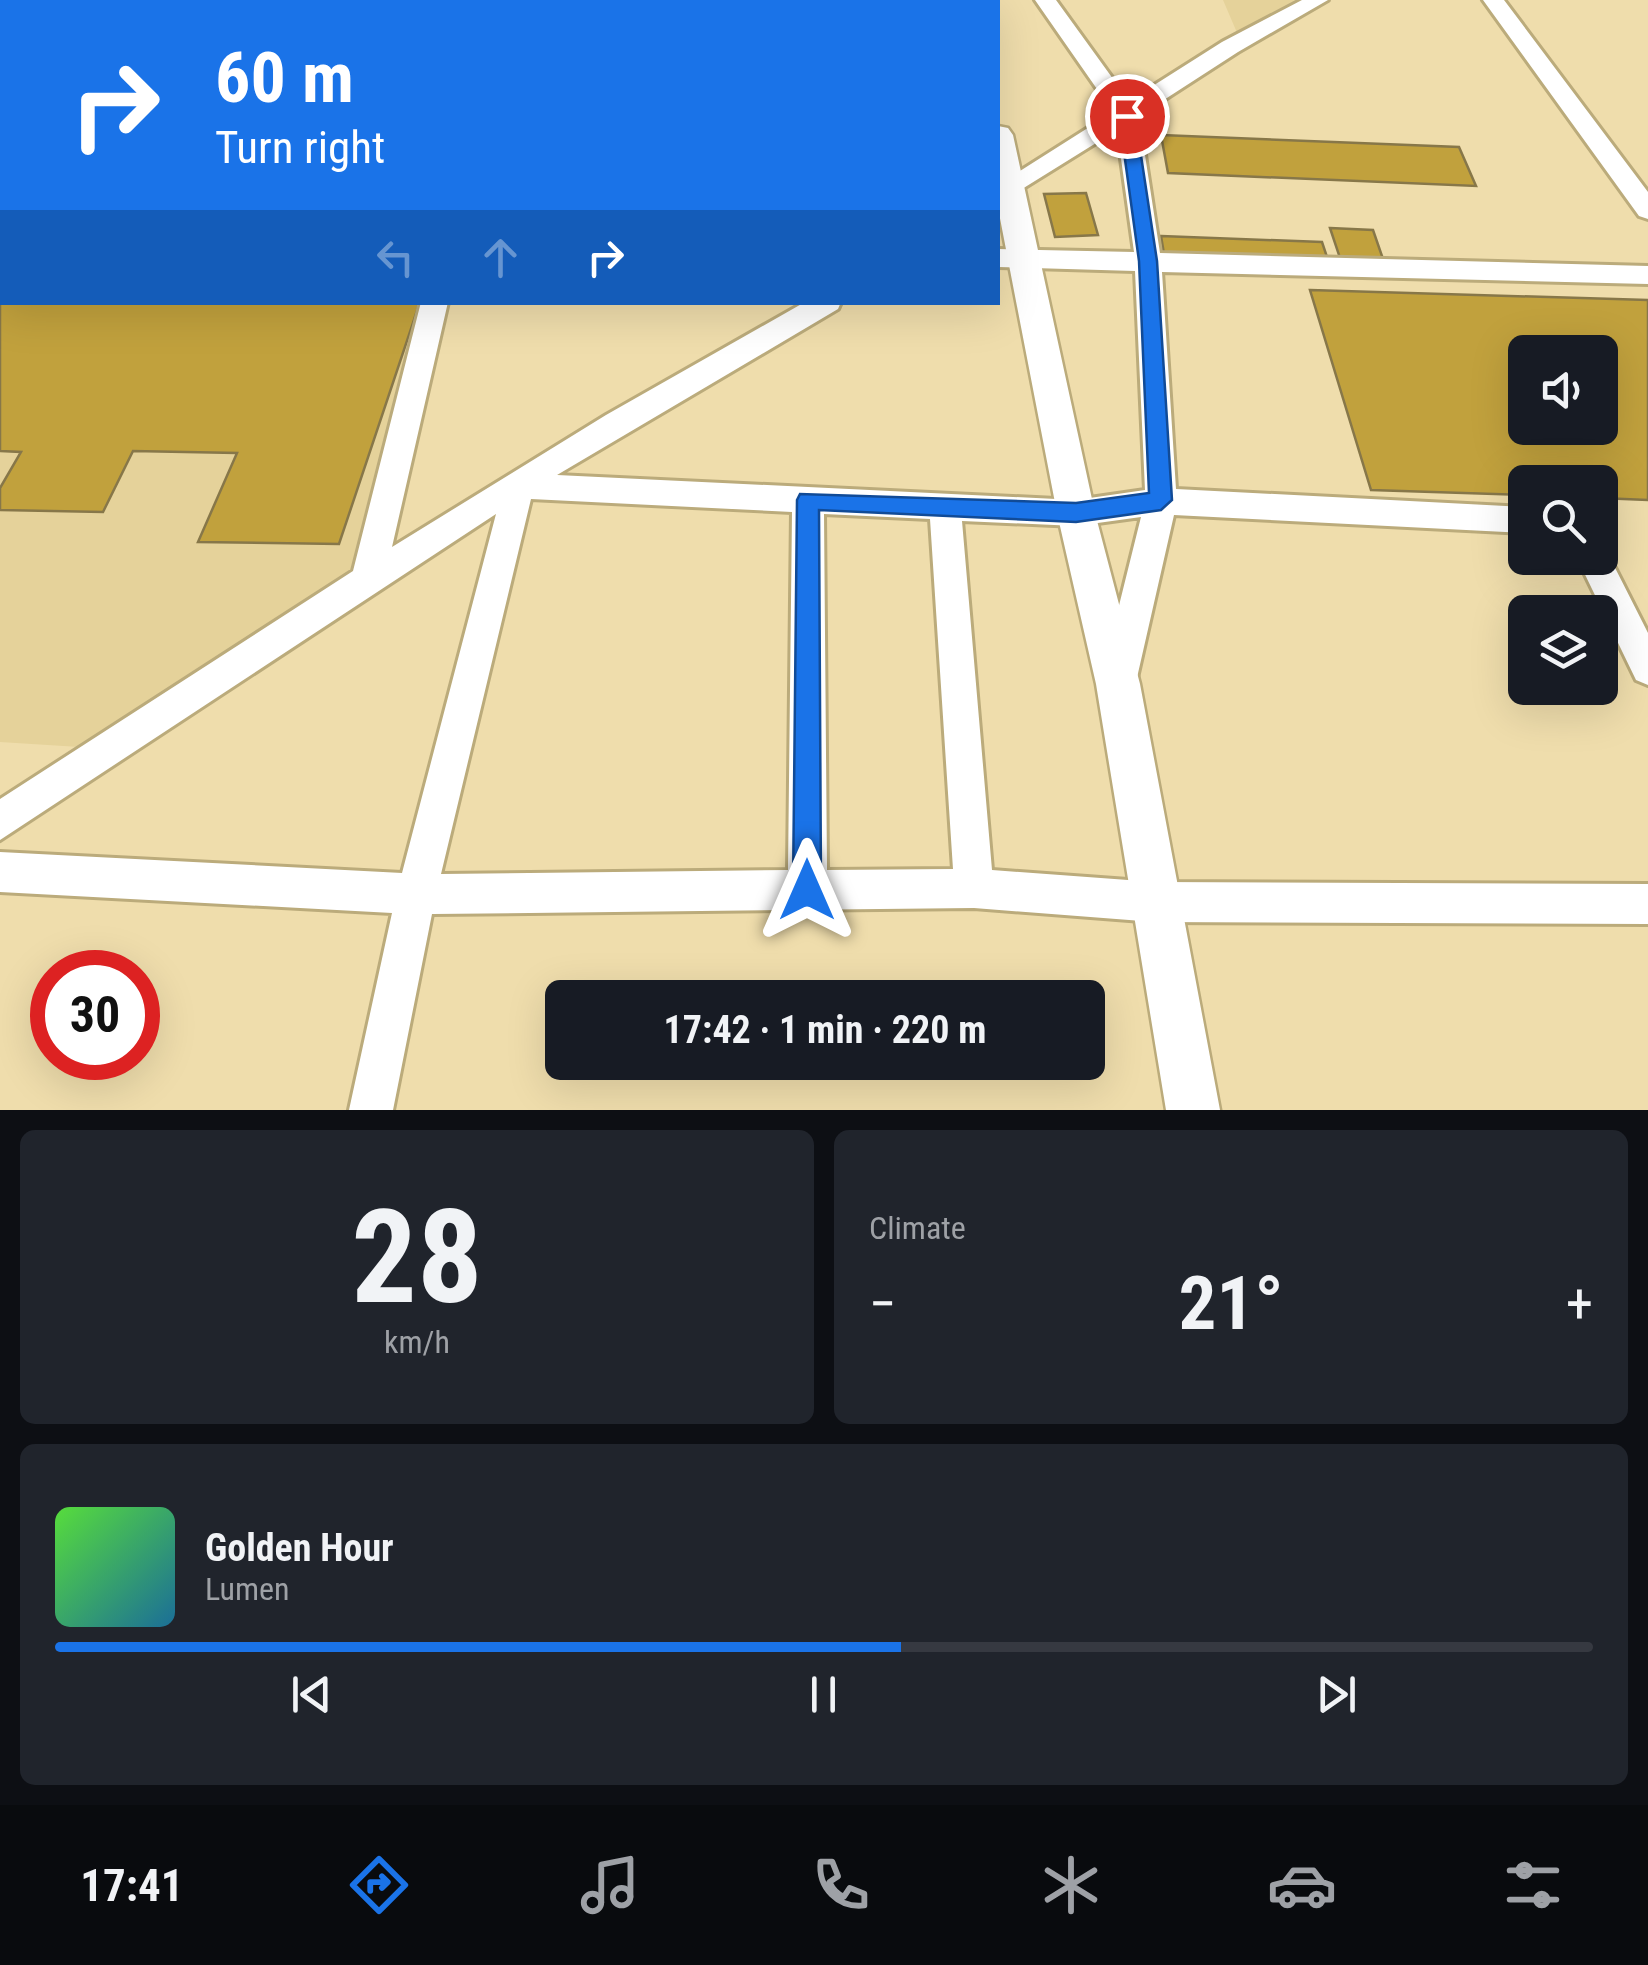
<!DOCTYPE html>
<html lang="en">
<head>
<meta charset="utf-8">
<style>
	:root { --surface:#171b24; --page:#20242c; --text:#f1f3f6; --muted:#9ea1a6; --line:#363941; --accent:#1a73e8 }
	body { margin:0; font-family:"Roboto Condensed",sans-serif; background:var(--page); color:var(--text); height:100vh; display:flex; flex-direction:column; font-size:38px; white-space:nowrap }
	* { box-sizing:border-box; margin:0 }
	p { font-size:32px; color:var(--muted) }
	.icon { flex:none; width:55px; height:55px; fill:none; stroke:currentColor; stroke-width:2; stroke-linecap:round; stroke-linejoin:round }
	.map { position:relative; height:1110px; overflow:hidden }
	.sheet { display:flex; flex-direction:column; gap:20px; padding:20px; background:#0d0f14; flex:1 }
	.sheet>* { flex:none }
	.hud { position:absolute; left:0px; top:0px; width:1000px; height:305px; box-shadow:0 10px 40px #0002; background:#1a73e8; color:#fff; overflow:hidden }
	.tools { position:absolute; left:1508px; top:335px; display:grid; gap:20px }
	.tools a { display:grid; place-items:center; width:110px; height:110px; border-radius:15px; background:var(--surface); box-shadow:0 10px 40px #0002; font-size:50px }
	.speed { position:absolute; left:30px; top:950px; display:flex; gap:20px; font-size:50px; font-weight:700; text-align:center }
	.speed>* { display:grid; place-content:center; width:130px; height:130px; border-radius:50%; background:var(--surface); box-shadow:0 10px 40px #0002; line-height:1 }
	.speed .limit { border:15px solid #d22; background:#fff; color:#111 }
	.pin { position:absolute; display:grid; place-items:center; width:85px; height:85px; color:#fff; margin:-42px; border:5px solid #fff; border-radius:50%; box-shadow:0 2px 10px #0007 }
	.me { position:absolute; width:110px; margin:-55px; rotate:0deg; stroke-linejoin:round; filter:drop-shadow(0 0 8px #0008) }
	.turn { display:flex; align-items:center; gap:35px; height:210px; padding:0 50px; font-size:45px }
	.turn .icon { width:130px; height:130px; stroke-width:2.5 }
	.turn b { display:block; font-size:70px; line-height:85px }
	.lanes { display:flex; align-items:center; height:95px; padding:0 50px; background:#0003; justify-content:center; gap:50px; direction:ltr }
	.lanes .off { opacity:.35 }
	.big { font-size:75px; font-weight:700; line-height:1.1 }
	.sheet .tile { flex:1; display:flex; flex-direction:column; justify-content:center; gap:15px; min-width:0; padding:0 35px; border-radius:15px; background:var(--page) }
	.sheet .dial { align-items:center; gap:0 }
	.dial b { font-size:130px; line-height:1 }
	.song { display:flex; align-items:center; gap:30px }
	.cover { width:120px; height:120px; border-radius:15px; background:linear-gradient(135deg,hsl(110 70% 55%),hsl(200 70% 35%)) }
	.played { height:10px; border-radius:5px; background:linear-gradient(90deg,var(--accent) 55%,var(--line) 55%) }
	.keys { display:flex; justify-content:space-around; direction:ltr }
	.heat { display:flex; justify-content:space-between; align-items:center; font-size:55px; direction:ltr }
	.sheet .tiles { flex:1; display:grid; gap:20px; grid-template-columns:1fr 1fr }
	.tile:last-child { grid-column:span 2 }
	.trip { position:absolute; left:545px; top:980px; width:560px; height:100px; border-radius:15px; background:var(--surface); box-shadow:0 10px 40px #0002; font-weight:700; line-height:100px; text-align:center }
	.dock { display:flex; height:160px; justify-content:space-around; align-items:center; background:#090b0e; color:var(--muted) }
	.dock .icon { width:70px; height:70px }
	.dock .on { color:var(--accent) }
	.dock b { font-size:45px; color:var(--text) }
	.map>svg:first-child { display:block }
</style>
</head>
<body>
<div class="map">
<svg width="1648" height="1110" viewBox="0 0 1648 1110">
	<rect width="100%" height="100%" fill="#efddac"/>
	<path fill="#e5d29a" d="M1223 0H1299L1238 35Z
		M0 227 2 302 429 303 350 608 127 750 0 742Z"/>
	<path fill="#c1a13d" stroke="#877749" stroke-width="2.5" fill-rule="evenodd" d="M1161 135 1459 147 1476 186 1168 173Z
		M1086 193 1098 235 1055 237 1044 194Z
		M1330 228 1373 230 1383 259 1340 258Z
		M0 234 2 302H420L339 544 198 542 237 453 133 451 103 512 0 510V488L21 452 0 451Z
		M1161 236 1322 242 1328 260 1164 254Z
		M1310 290 1648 300V500L1600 498V482H1525V495L1371 490ZM1525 352H1600V428H1525Z"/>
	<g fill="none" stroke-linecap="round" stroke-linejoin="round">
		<defs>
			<path id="minor" d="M479 0H499V2H479Z
				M637 0H657V2H637Z
				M774 0H794V2H774Z
				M1035 0H1056L1129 101 1222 42 1302 0H1328L1238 52 1139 116 1160 253 1648 266V284L1162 272 1176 489 1525 507V533L1174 515 1136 682 1130 694 1118 698 1106 694 1100 682 1141 517 1076 526 962 521 992 870 1155 882 1648 884V924L1155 922 974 908 432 914 393 1110H349L392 913 0 892V852L402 873 496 514 0 840V799L353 571 421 302H448L392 547 606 415 805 302H841L838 309 557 475 1076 500 1145 490 1135 271 998 267V249L1134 252 1117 130 998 204V185L1113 112ZM531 499 792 512 788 870 441 874ZM824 514 930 519 953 869 827 870Z
				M1483 0H1504L1648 192V219L1639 216Z
				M2 37V54L0 55V38Z
				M0 207 2 208V225H0Z
				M1600 546 1605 548 1648 633V685L1636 680 1577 558H1600Z"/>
			<path id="tertiary" d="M957 0H983V2H957Z
				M998 126 1008 128 1013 135 1095 513 1140 684 1220 1110H1166L1096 684 1057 513 998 208Z"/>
		</defs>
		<use href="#minor" stroke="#bbab7b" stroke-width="6"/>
		<use href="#tertiary" stroke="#bbab7b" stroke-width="5"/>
		<use href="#minor" fill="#fff" fill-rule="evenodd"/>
		<use href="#tertiary" fill="#fff" fill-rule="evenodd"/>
	</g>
	<path fill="#1a73e8" stroke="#114b97" stroke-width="2.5" d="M1127 110 1135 116 1157 261 1172 500 1161 510 1076 522 819 510 821 890 817 900 807 904 797 900 793 890 797 500 800 494 1076 503 1149 493 1139 261 1119 116Z"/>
</svg>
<div class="tools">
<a><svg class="icon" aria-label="sound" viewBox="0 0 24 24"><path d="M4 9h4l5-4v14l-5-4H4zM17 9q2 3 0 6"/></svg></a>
<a><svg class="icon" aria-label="search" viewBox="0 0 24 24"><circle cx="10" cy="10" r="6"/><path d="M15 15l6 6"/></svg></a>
<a><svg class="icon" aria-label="layers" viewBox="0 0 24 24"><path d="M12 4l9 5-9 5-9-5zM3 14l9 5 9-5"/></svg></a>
</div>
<div class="speed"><div class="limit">30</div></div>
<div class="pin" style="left:1127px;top:116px;background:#d93025"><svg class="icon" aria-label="arrive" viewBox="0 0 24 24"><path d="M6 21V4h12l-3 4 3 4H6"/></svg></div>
<svg class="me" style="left:807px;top:890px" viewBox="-20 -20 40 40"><path d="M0-17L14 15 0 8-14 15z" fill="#1a73e8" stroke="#fff" stroke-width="4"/></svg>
<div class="trip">17:42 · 1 min · 220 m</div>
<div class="hud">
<div class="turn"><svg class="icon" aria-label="right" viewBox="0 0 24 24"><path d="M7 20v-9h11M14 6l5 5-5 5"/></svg><div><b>60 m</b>Turn right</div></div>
<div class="lanes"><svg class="icon off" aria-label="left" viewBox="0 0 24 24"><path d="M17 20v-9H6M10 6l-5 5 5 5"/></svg><svg class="icon off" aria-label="ahead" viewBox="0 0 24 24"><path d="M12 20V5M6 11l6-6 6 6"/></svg><svg class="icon" aria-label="right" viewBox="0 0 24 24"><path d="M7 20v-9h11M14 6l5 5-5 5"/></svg></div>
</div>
</div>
<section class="sheet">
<div class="tiles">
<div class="tile dial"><b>28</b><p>km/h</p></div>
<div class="tile"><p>Climate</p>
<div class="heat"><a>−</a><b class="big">21°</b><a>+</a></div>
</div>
<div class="tile">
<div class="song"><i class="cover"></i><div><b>Golden Hour</b><p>Lumen</p></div></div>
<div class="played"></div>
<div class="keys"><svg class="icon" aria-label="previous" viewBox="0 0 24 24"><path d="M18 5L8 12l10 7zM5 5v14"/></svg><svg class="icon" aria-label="pause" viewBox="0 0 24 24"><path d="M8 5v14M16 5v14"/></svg><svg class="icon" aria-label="next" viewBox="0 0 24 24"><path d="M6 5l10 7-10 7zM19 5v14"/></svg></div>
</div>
</div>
</section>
<nav class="dock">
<b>17:41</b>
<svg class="icon on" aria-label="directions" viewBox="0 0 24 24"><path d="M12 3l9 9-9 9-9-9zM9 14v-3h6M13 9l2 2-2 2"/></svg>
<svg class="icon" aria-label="music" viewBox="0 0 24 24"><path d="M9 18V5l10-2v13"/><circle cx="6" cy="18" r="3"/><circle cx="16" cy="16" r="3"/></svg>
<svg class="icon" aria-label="phone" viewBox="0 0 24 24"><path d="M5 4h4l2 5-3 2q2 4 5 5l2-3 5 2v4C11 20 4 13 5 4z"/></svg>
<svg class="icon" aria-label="climate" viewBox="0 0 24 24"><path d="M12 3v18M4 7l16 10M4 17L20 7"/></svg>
<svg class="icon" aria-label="car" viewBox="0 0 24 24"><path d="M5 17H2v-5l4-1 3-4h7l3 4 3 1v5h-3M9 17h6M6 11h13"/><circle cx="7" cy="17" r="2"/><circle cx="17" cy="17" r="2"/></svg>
<svg class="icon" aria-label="filters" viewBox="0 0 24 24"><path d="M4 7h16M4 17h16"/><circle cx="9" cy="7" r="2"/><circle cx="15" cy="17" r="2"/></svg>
</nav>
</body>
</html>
